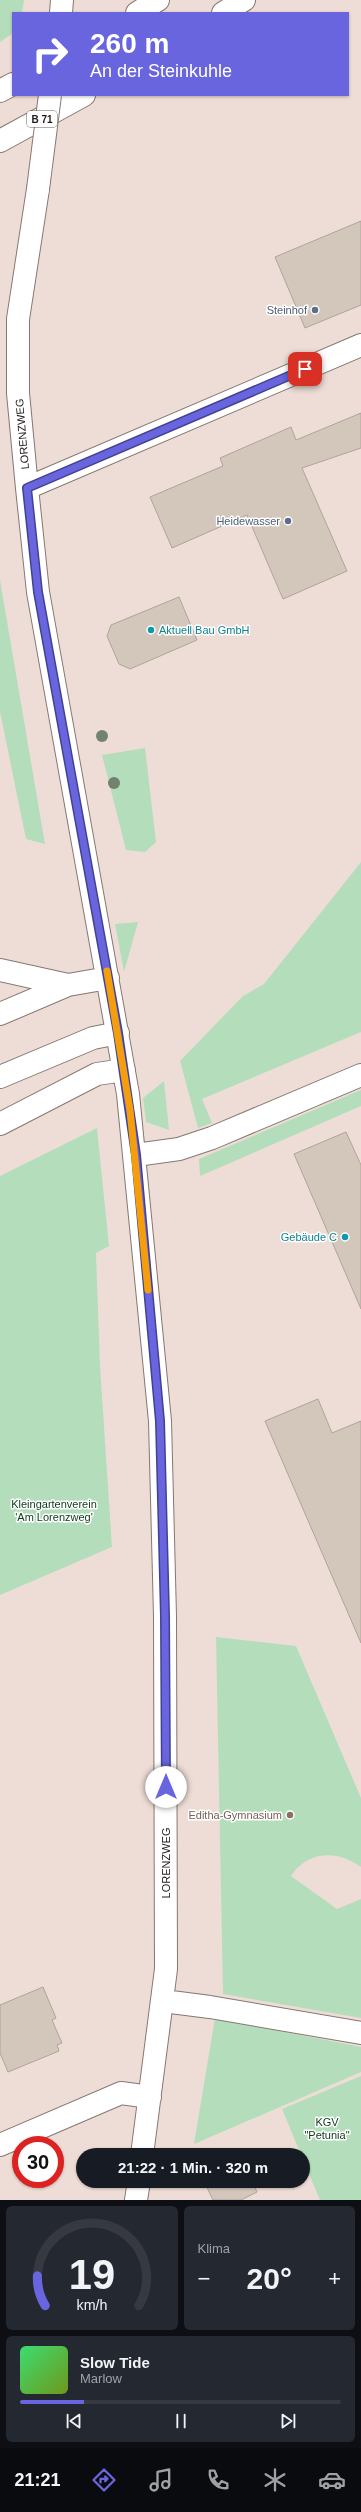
<!DOCTYPE html>
<html lang="de">
<head>
<meta charset="utf-8">
<style>
	:root { --surface:#171b24; --page:#242831; --text:#f1f3f6; --muted:#9ea1a6; --line:#363941; --accent:#6865de }
	body { margin:0; font-family:Helvetica,sans-serif; background:var(--page); color:var(--text); height:100vh; display:flex; flex-direction:column; font-size:15px; white-space:nowrap }
	* { box-sizing:border-box; margin:0 }
	p { font-size:13px; color:var(--muted) }
	.icon { flex:none; width:22px; height:22px; fill:none; stroke:currentColor; stroke-width:2; stroke-linecap:round; stroke-linejoin:round }
	.map { position:relative; height:2200px; overflow:hidden }
	.side { display:flex; flex-direction:column; gap:6px; padding:6px; background:#0d0f14; flex:1 }
	.side>* { flex:none }
	.hud { position:absolute; left:12px; top:12px; width:337px; height:84px; border-radius:0px; box-shadow:0 1px 3px #0004; background:#6865de; color:#fff; overflow:hidden }
	.speed { position:absolute; left:12px; top:2136px; display:flex; gap:8px; font-size:20px; font-weight:700; text-align:center }
	.speed>* { display:grid; place-content:center; width:52px; height:52px; border-radius:50%; background:var(--surface); box-shadow:0 1px 3px #0004; line-height:1 }
	.speed .limit { border:6px solid #d22; background:#fff; color:#111 }
	.pin { position:absolute; display:grid; place-items:center; width:34px; height:34px; color:#fff; margin:-17px; border-radius:8px; box-shadow:0 2px 6px #0006 }
	.me { position:absolute; width:44px; margin:-22px; rotate:0deg; stroke-linejoin:round; filter:drop-shadow(0 0 3px #0008) }
	.turn { display:flex; align-items:center; gap:14px; height:84px; padding:0 12px; font-size:18px }
	.turn .icon { width:52px; height:52px; stroke-width:2.5 }
	.turn b { display:block; font-size:28px; line-height:34px }
	.big { font-size:30px; font-weight:700; line-height:1.1 }
	.side .widget { flex:1; display:flex; flex-direction:column; justify-content:center; gap:6px; min-width:0; padding:0 14px; border-radius:6px; background:var(--page) }
	.side .dial { align-items:center; gap:0 }
	.dial svg { height:104px; overflow:visible; fill:none; stroke:var(--line); stroke-width:7; stroke-linecap:round; text-anchor:middle }
	.dial text { fill:var(--text); stroke:none }
	.song { display:flex; align-items:center; gap:12px }
	.cover { width:48px; height:48px; border-radius:6px; background:linear-gradient(135deg,hsl(140 70% 55%),hsl(80 70% 35%)) }
	.played { height:4px; border-radius:2px; background:linear-gradient(90deg,var(--accent) 20%,var(--line) 20%) }
	.keys { display:flex; justify-content:space-around; direction:ltr }
	.heat { display:flex; justify-content:space-between; align-items:center; font-size:22px; direction:ltr }
	.side .tiles { flex:1; display:grid; gap:6px; grid-template-columns:1fr 1fr }
	.widget:last-child { grid-column:span 2 }
	.trip { position:absolute; left:76px; top:2148px; width:234px; height:40px; border-radius:20px; background:var(--surface); box-shadow:0 1px 3px #0004; font-weight:700; line-height:40px; text-align:center }
	.dock { display:flex; height:64px; justify-content:space-around; align-items:center; background:#090b0e; color:var(--muted) }
	.dock .icon { width:28px; height:28px }
	.dock .active { color:var(--accent) }
	.dock b { font-size:18px; color:var(--text) }
	.map>svg:first-child { display:block }
</style>
</head>
<body>
<div class="map">
<svg width="361" height="2200" viewBox="0 0 361 2200">
	<rect width="100%" height="100%" fill="#eeddd6"/>
	<path fill="#b4debb" d="M0 0H24L22 13H13V33L0 42Z
		M0 580 45 844 26 839 0 712Z
		M145 748 156 842 145 852 126 850 102 755Z
		M361 862V1032L202 1099 212 1123 198 1128 180 1061 243 996 264 984Z
		M138 922 124 972 115 924Z
		M164 1081 169 1130 146 1122 143 1098Z
		M361 1090V1106L200 1176 199 1159Z
		M97 1128 109 1246 96 1253 100 1366 112 1547 0 1595V1176Z
		M216 1637 296 1646 361 1798V1867C338 1850 308 1850 291 1876L337 1909 361 1899V2018L223 1994Z
		M215 2018 361 2047V2072L194 2144Z
		M361 2076V2200H320L282 2109Z"/>
	<path fill="#d2c7ba" stroke="#afa498" d="M361 221V305L305 328 275 257Z
		M361 413V448L302 468 347 571 283 599 247 515 172 548 150 497 223 466 220 458 291 427 296 440Z
		M179 597 197 640 130 669 119 664 107 636 111 625Z
		M346 1132 361 1165V1309L294 1154Z
		M318 1399 332 1433 361 1421V1643L265 1421Z
		M43 1987 56 2018 52 2020 62 2043 57 2045 59 2051 8 2072 0 2053V2005Z
		M204 2181H252L257 2192 241 2200H213Z"/>
	<g fill="none" stroke-linecap="round" stroke-linejoin="round">
		<defs>
			<path id="minor" d="M61 13 62 0
				M38 189 18 319V393L27 488 38 592 128 1094 160 1421 165 1616 166 1969 142 2155
				M27 488 361 345
				M0 970 68 985
				M0 1014 68 985 108 978
				M0 1077 93 1038 118 1033
				M0 1124 97 1074 124 1070
				M136 1155 179 1149 212 1138 361 1075
				M163 2001 210 2007 361 2033
				M0 2145 121 2093 150 2097
				M136 2200 139 2181"/>
			<path id="highway" d="M137 13 158 0
				M223 13 244 0
				M0 91 13 84
				M0 141 84 95"/>
		</defs>
		<use href="#minor" stroke="#867770" stroke-width="24"/>
		<use href="#highway" stroke="#867770" stroke-width="24"/>
		<use href="#minor" stroke="#fff" stroke-width="22"/>
		<use href="#highway" stroke="#fff" stroke-width="22"/>
		<defs>
			<path id="minor-bridge" d="M38 189 50 95"/>
		</defs>
		<use href="#minor-bridge" stroke="#867770" stroke-width="24" stroke-linecap="butt"/>
		<use href="#minor-bridge" stroke="#fff" stroke-width="22"/>
	</g>
	<g fill="#71836e">
		<circle cx="102" cy="736" r="6"/>
		<circle cx="114" cy="783" r="6"/>
	</g>
	<g fill="none" stroke-linecap="round" stroke-linejoin="round">
		<defs>
			<path id="route" d="M166 1787 165 1616 160 1421 136 1155 118 1033 38 592 27 488 305 369"/>
		</defs>
		<use href="#route" stroke="#444290" stroke-width="10"/>
		<use href="#route" stroke="#6865de" stroke-width="7"/>
		<path stroke="#f59e0b" stroke-width="7" d="M107 971 130 1110 148 1290"/>
	</g>
	<g fill="#5c6f8a" stroke="#fff" stroke-width="1.5">
		<circle cx="315" cy="310" r="4"/>
		<circle cx="288" cy="521" r="4"/>
	</g>
	<g fill="#0f9aa8" stroke="#fff" stroke-width="1.5">
		<circle cx="151" cy="630" r="4"/>
		<circle cx="345" cy="1237" r="4"/>
	</g>
	<circle fill="#8d6e63" stroke="#fff" stroke-width="1.5" cx="290" cy="1815" r="4"/>
	<g text-anchor="middle" stroke-width="3" stroke-linejoin="round" paint-order="stroke">
		<rect fill="#fff" stroke="#635f5d" stroke-width="1" x="27" y="111" width="30" height="16" rx="3"/>
		<g font-size="10" font-weight="bold" fill="#201a18">
			<text x="42" y="123">B 71</text>
		</g>
		<g font-size="11" fill="#4e5e75" stroke="#fff" text-anchor="end">
			<text x="307" y="314">Steinhof</text>
			<text x="280" y="525">Heidewasser</text>
		</g>
		<g font-size="11" fill="#201a18" stroke="#fff">
			<text transform="translate(22 434) rotate(-95)" y="4">LORENZWEG</text>
			<text transform="translate(166 1863) rotate(-90)" y="4">LORENZWEG</text>
		</g>
		<g font-size="11" fill="#0d838f" stroke="#fff" text-anchor="start">
			<text x="159" y="634">Aktuell Bau GmbH</text>
			<text x="337" y="1241" text-anchor="end">Gebäude C</text>
		</g>
		<g font-size="11" fill="#0b3919" stroke="#fff">
			<text x="54" y="1508">Kleingartenverein<tspan x="54" dy="13">'Am Lorenzweg'</tspan></text>
			<text x="327" y="2126">KGV<tspan x="327" dy="13">"Petunia"</tspan></text>
		</g>
		<g font-size="11" fill="#785e54" stroke="#fff" text-anchor="end">
			<text x="282" y="1819">Editha-Gymnasium</text>
		</g>
	</g>
</svg>
<div class="speed"><div class="limit">30</div></div>
<div class="pin" style="left:305px;top:369px;background:#d93025"><svg class="icon" aria-label="arrive" viewBox="0 0 24 24"><path d="M6 21V4h12l-3 4 3 4H6"/></svg></div>
<svg class="me" style="left:166px;top:1787px" viewBox="-20 -20 40 40"><circle r="19" fill="#fff"/><path d="M0-13L10 11 0 6-10 11z" fill="#6865de"/></svg>
<div class="trip">21:22 · 1 Min. · 320 m</div>
<div class="hud">
<div class="turn"><svg class="icon" aria-label="right" viewBox="0 0 24 24"><path d="M7 20v-9h11M14 6l5 5-5 5"/></svg><div><b>260 m</b>An der Steinkuhle</div></div>
</div>
</div>
<section class="side">
<div class="tiles">
<div class="widget dial"><svg viewBox="0 0 100 80">
<path d="M14 69A42 42 0 1 1 86 69"/>
<path d="M14 69A42 42 0 0 1 8 46" stroke="#6865de"/>
<text x="50" y="56" font-size="32" font-weight="700">19</text>
<text x="50" y="72" font-size="11">km/h</text>
</svg></div>
<div class="widget"><p>Klima</p>
<div class="heat"><a>−</a><b class="big">20°</b><a>+</a></div>
</div>
<div class="widget">
<div class="song"><i class="cover"></i><div><b>Slow Tide</b><p>Marlow</p></div></div>
<div class="played"></div>
<div class="keys"><svg class="icon" aria-label="previous" viewBox="0 0 24 24"><path d="M18 5L8 12l10 7zM5 5v14"/></svg><svg class="icon" aria-label="pause" viewBox="0 0 24 24"><path d="M8 5v14M16 5v14"/></svg><svg class="icon" aria-label="next" viewBox="0 0 24 24"><path d="M6 5l10 7-10 7zM19 5v14"/></svg></div>
</div>
</div>
</section>
<nav class="dock">
<b>21:21</b>
<svg class="icon active" aria-label="directions" viewBox="0 0 24 24"><path d="M12 3l9 9-9 9-9-9zM9 14v-3h6M13 9l2 2-2 2"/></svg>
<svg class="icon" aria-label="music" viewBox="0 0 24 24"><path d="M9 18V5l10-2v13"/><circle cx="6" cy="18" r="3"/><circle cx="16" cy="16" r="3"/></svg>
<svg class="icon" aria-label="phone" viewBox="0 0 24 24"><path d="M5 4h4l2 5-3 2q2 4 5 5l2-3 5 2v4C11 20 4 13 5 4z"/></svg>
<svg class="icon" aria-label="climate" viewBox="0 0 24 24"><path d="M12 3v18M4 7l16 10M4 17L20 7"/></svg>
<svg class="icon" aria-label="car" viewBox="0 0 24 24"><path d="M5 17H2v-5l4-1 3-4h7l3 4 3 1v5h-3M9 17h6M6 11h13"/><circle cx="7" cy="17" r="2"/><circle cx="17" cy="17" r="2"/></svg>
</nav>
</body>
</html>
